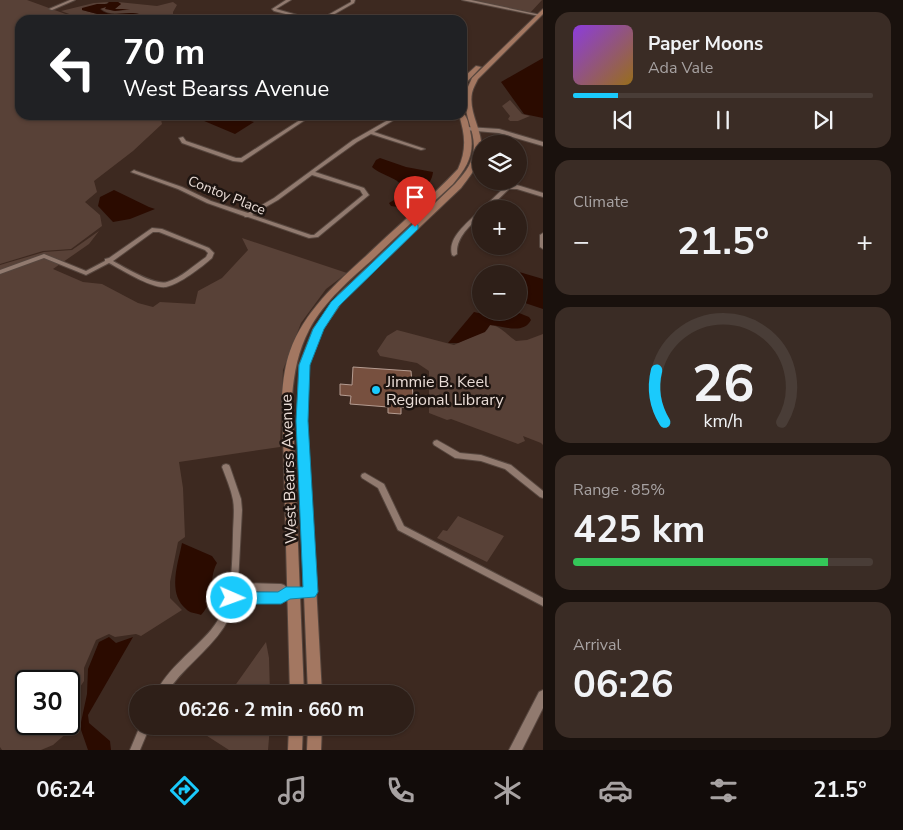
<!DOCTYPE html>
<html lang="en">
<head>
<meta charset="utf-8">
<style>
	:root { --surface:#2e1f18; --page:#3a2c25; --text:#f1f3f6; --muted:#a7a2a2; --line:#493d37; --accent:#1acafc }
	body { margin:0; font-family:"Nunito Sans",sans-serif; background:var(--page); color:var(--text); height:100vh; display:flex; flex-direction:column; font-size:19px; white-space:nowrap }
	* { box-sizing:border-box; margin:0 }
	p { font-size:16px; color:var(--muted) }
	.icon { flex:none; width:28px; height:28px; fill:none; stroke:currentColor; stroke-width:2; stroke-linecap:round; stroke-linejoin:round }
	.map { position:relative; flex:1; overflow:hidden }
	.side { display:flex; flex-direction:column; gap:12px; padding:12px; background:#19110d; width:360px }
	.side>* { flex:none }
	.hud { position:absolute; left:15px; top:15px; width:452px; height:105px; border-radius:15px; box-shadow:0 1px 4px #0004,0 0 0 1px var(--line); background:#202124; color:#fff; overflow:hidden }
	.controls { position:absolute; left:472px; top:135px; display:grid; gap:10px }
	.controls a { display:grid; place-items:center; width:55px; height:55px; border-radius:50%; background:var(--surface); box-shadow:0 1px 4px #0004,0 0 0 1px var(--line); font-size:25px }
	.speed { position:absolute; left:15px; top:670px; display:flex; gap:10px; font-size:25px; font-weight:700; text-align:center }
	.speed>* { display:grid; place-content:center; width:65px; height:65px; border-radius:50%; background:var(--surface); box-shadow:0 1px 4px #0004,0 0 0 1px var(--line); line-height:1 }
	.speed .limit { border:2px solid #111; border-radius:8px; background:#fff; color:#111 }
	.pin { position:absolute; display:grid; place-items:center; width:42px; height:42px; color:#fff; margin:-51px -21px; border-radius:50% 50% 50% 0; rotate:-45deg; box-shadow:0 0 5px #0007 }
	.pin .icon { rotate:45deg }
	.me { position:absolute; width:55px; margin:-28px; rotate:92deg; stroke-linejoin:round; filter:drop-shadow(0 0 4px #0008) }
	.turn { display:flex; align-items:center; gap:18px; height:105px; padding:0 25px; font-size:22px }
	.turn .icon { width:65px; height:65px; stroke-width:2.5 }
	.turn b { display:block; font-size:35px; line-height:42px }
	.big { font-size:38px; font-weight:700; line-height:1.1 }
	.side .card { flex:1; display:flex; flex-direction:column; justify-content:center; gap:8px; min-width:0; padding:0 18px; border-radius:15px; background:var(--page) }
	.side .dial { align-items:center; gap:0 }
	.dial svg { height:130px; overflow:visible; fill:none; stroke:var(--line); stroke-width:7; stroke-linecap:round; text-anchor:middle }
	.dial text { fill:var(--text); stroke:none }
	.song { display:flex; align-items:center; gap:15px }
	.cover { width:60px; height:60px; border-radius:8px; background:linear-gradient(135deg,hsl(270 70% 55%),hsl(40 70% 35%)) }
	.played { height:5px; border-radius:2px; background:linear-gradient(90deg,var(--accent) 15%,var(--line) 15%) }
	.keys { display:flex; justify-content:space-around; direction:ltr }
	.heat { display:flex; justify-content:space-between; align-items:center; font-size:28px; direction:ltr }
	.charge { height:8px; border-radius:4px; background:linear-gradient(90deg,#34c759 85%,var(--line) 0) }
	.trip { position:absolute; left:129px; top:685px; width:285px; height:50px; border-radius:25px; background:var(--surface); box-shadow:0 1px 4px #0004,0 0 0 1px var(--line); font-weight:700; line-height:50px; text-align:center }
	.tab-bar { display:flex; height:80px; justify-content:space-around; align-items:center; background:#120c0a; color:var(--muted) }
	.tab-bar .icon { width:35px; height:35px }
	.tab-bar .selected { color:var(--accent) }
	.tab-bar b { font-size:22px; color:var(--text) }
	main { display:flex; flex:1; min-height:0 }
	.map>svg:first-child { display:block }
</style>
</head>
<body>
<main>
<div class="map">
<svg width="543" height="750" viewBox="0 0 543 750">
	<rect width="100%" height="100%" fill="#3d2920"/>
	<path fill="#584137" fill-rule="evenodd" d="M0 0H27L71 16 72 20H20V115H160L162 124 133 151 94 181 97 192 85 202 100 215 102 226 71 249 43 251 0 264Z
		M468 0H542L530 13Z
		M109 2C102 7 91 4 82 10 96 14 126 22 139 14 125 11 110 18 100 8L106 7C112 12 117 11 126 10L114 9 121 4 118 2 157 6 173 2 177 5 173 12V18L170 20H133L140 17 128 20H74L72 15 61 11 94 3Z
		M510 100 522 114 530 116 518 121H510L508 119 510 116 502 106Z
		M99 231 89 244 53 269 83 282 102 284 138 303 153 307 160 302 195 304 198 291 222 278 248 250 242 238 347 273 326 289 301 323 283 370 280 447 179 462 183 488 185 537 178 542 170 582V598L182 610 141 636 136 634 115 637 109 634 96 640 84 668V681L78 690 79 705 76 725 53 745 41 750H2L0 747V265L44 252 72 250ZM26 681H69V724H26Z
		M490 325C501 326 507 335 516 341L527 340 543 334V445L541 443 523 436 525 441 518 444 451 419 447 420 429 413V371L417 363 380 356 377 351 387 336 397 330 454 345 487 330Z
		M458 516 504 536 487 562 437 538 443 530 447 531Z
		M266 642 269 658 270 694H229Z
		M205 726H270L268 750H229L201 732Z"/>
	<path fill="#2b0b00" d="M109 2H118L121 4 115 9H130L115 11 105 9 106 7 100 9C110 19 126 10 139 14 129 19 109 17 98 16L101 15 82 10V8L97 4H107Z
		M543 58V118L524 114 501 82Z
		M172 115H230L254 122 235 134 190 115Z
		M380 158 406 167 433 172C432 186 414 200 404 208L391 206 389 203 404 194C404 177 382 177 372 167L376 160Z
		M114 190 149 207 155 209 130 219 113 222 98 206 100 197Z
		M509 269 543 279V309L519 301V274H504Z
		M474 312 501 318 519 313 529 317 531 320C523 335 504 326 490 325L485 332 458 343H448Z
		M182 543 212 556 217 563C207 581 218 597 201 615 196 613 189 613 186 609 167 593 178 564 182 543Z
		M109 637 116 643 133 637 88 715 89 723 110 741 111 750H88L80 727 87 694 88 669 99 642Z"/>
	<path fill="#77503f" stroke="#b59c91" d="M353 367 411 371 414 408 401 407V414L388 413V407L350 404 351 396 340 395V384L352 385Z"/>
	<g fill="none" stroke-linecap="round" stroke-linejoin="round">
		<defs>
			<path id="minor" d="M70 0H75L52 10 49 9Z
				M286 0H291L276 9 315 20H309L274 11 272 9Z
				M351 0H355L354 3 324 20H319L351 2Z
				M290 115H296L305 120 242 162 233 161 182 143 179 138 183 137 186 141 236 158H241L300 120Z
				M397 115H402L374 132 425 149 421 150 371 134 357 142 315 172 364 188 369 195 318 237 309 238 248 217H245L244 216 207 203 178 189 131 172 134 170 136 171 182 187 211 201 248 213 274 198 353 140ZM312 175 360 190 363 195 314 235H311L252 215 278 200Z
				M508 185H517L543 193V197L517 189H509L488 209H482L506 186Z
				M481 210V215C470 226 456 237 457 254L454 256 452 255C447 237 468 223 479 211Z
				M152 228 162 229 209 248 214 253 212 258C202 267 180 284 166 287 152 289 122 270 109 263L86 275 44 258 0 274V270L44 254 86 271 105 261V259L109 258ZM153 232H159L205 250 208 253 206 257C194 265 181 278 167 282 155 286 124 267 113 261Z
				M543 233V249L540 247V235Z
				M437 440 460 453 481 455 511 465 543 491V498L540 497 505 469 481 461 455 458 434 445 433 443 434 441Z
				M226 464 229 465 230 467 241 499 242 510 238 583 281 584 284 585 288 589H310L313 590 314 593 313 596 310 597H288L284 601 281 602H235C232 610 229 619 224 627 208 652 182 668 166 694H155C168 668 193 651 211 630 233 604 232 567 233 535 233 523 235 511 233 500 231 489 226 478 222 467L223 465ZM237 591 279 592 280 593 279 594H236Z
				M365 473 384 484 404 526 543 598V606L398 530 378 488 362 478 361 476 362 474Z
				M140 726H150L140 750H130Z"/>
			<path id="tertiary" d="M462 0H471L541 15 539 16Z
				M467 127 499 129 543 142V146L499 133 465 130 464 129Z
				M543 690V708L522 750H509L539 692Z"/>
			<path id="secondary" d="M543 9V14L478 79C476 83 473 88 472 93 468 114 485 133 481 154 478 167 469 177 461 188L344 299 323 329 309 365 307 421 322 694H308L297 421 299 365 313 329 338 295 455 184C463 175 471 166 473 154 478 133 461 114 466 92 467 88 470 83 472 78Z
				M476 66 481 67 462 87 464 77Z
				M462 113C467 116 468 121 469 127 476 151 469 165 453 184 427 208 401 232 375 257 351 279 324 301 309 330 298 351 294 373 292 396L304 694H290L282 396C283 381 285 365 290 351 304 312 336 283 366 256 396 227 429 200 458 169 467 150 465 134 459 115H462Z
				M289 726H303L302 750H288Z
				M308 726H322L321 750H307Z"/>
		</defs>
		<use href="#minor" stroke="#56463e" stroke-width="2"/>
		<use href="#tertiary" stroke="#56463e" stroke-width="2"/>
		<use href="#secondary" stroke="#56463e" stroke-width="2"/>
		<use href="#minor" fill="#917a6f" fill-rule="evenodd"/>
		<use href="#tertiary" fill="#917a6f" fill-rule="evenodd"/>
		<use href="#secondary" fill="#a37761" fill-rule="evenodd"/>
	</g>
	<path fill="#1acafc" stroke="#1183a4" d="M415 224 418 225V229L339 306 324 329 310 365 308 421 318 592 315 597 290 599 281 604H232L226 602 224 598 226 593 232 592H278L286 587H303L296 421 299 365 313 329 331 302 412 225Z"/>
	<circle fill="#1acafc" stroke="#1d1410" stroke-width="2" cx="376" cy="390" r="5"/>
	<g text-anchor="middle" stroke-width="5" stroke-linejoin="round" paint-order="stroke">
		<g font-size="14" fill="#e9dcd6" stroke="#1d1410">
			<text transform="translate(227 195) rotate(22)" y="5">Contoy Place</text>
		</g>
		<g font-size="16" fill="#e9dcd6" stroke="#1d1410" text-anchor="start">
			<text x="386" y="387">Jimmie B. Keel<tspan x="386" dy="18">Regional Library</tspan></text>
		</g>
		<g font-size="16" fill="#e9dcd6" stroke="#1d1410">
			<text transform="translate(288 469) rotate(-92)" y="6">West Bearss Avenue</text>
		</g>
	</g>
</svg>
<div class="controls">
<a><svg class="icon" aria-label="layers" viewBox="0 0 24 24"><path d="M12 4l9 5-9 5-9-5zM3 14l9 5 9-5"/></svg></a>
<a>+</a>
<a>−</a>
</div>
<div class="speed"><div class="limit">30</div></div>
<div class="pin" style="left:415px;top:227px;background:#d93025"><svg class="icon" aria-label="arrive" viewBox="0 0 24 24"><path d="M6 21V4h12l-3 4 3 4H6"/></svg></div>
<svg class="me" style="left:232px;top:598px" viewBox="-20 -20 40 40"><circle r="17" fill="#1acafc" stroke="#fff" stroke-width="3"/><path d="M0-11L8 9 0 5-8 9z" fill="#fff"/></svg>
<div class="trip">06:26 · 2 min · 660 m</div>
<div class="hud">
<div class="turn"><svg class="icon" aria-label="left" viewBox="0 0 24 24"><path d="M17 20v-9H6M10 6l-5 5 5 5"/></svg><div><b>70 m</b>West Bearss Avenue</div></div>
</div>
</div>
<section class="side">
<div class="card">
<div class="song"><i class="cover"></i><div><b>Paper Moons</b><p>Ada Vale</p></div></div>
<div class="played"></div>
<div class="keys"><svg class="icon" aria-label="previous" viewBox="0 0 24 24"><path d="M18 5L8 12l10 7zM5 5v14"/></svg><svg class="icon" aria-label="pause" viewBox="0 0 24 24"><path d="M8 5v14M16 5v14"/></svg><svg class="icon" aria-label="next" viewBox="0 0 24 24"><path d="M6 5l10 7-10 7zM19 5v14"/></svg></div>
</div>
<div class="card"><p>Climate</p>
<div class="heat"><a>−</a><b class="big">21.5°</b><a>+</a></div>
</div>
<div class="card dial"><svg viewBox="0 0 100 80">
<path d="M14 69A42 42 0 1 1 86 69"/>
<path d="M14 69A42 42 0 0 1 9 37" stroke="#1acafc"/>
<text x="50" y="56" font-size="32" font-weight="700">26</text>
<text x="50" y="72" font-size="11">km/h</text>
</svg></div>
<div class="card"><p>Range · 85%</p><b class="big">425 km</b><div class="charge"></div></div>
<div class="card"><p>Arrival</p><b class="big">06:26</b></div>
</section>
</main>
<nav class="tab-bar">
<b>06:24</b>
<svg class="icon selected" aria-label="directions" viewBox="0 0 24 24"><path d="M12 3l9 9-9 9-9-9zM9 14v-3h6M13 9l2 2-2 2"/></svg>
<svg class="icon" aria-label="music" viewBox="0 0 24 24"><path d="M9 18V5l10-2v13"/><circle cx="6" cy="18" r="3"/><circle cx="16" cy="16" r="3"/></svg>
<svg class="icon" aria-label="phone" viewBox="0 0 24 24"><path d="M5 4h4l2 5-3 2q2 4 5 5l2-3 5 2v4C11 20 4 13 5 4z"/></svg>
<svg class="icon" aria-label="climate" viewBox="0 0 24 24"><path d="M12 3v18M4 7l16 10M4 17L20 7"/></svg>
<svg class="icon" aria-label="car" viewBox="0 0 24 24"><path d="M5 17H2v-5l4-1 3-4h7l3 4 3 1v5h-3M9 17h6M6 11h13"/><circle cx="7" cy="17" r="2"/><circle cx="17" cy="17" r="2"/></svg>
<svg class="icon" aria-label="filters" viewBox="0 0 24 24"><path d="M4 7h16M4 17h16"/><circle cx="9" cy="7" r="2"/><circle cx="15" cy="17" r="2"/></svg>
<b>21.5°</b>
</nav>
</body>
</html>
